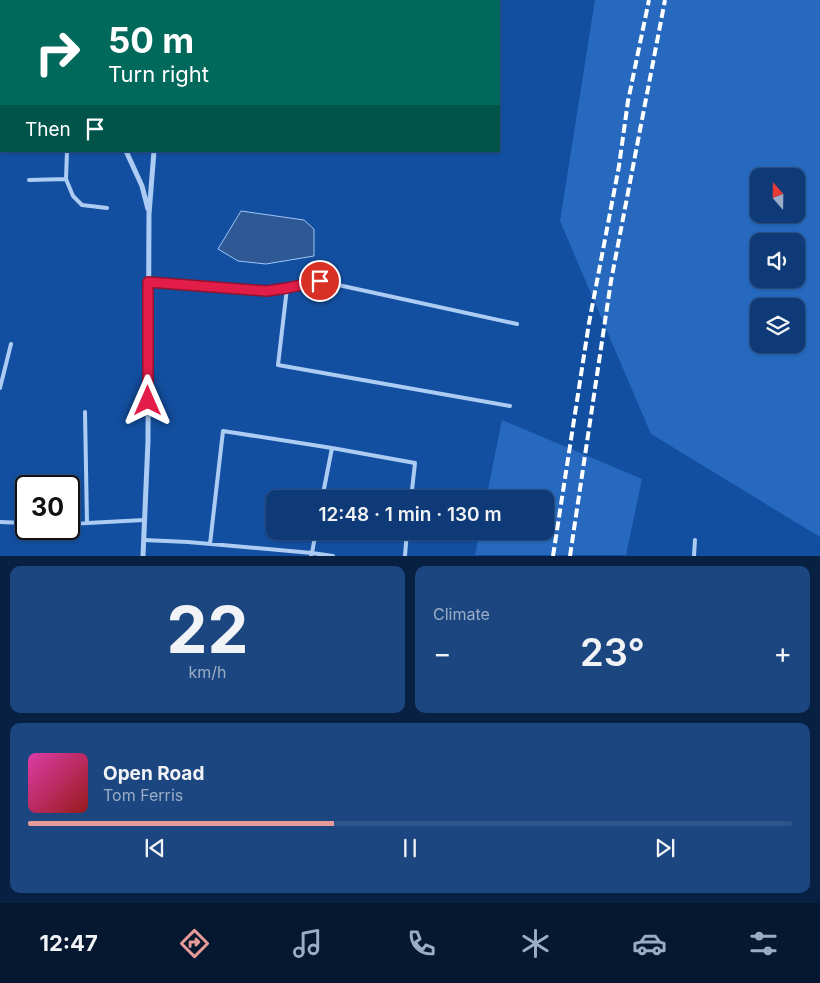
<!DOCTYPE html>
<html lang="en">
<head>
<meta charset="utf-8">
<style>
	:root { --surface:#0e3b78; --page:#1c4680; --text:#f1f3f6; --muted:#9badc6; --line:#2e558a; --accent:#e69b98 }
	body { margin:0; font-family:Inter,sans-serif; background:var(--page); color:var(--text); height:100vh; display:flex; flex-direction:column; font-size:19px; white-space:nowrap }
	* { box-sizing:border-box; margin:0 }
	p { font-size:16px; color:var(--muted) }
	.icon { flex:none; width:28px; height:28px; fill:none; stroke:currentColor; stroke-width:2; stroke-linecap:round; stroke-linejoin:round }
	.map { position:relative; height:556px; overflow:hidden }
	.drawer { display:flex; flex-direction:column; gap:10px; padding:10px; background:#082042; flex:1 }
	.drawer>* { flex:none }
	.banner { position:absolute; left:0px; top:0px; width:500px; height:152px; box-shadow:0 1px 4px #0004,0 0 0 1px var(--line); background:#00695c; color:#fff; overflow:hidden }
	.needle { width:32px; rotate:340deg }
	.controls { position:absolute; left:750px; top:168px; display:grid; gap:10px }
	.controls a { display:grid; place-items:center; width:55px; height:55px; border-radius:10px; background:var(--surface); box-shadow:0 1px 4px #0004,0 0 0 1px var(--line); font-size:25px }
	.speed { position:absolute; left:15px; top:475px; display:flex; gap:10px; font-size:25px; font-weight:700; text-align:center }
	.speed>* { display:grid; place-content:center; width:65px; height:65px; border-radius:50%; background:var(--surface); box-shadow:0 1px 4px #0004,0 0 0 1px var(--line); line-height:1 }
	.speed .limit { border:2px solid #111; border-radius:8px; background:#fff; color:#111 }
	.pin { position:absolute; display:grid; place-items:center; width:42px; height:42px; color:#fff; margin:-21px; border:2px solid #fff; border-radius:50%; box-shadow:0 1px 5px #0007 }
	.me { position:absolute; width:55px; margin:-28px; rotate:0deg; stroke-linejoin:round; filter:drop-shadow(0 0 4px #0008) }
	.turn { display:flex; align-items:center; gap:18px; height:105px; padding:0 25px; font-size:22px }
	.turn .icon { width:65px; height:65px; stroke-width:2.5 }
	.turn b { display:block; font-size:35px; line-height:42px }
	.then { display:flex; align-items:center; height:48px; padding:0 25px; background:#0003; gap:10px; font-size:19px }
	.big { font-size:38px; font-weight:600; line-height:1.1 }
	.drawer .widget { flex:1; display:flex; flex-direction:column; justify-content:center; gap:8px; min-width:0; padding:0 18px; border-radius:10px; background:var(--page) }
	.drawer .dial { align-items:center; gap:0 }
	.dial b { font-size:65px; line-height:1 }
	.song { display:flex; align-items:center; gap:15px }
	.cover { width:60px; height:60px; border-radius:8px; background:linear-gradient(135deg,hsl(320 70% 55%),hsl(0 70% 35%)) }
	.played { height:5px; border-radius:2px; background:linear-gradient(90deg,var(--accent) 40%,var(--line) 40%) }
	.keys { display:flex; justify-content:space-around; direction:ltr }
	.heat { display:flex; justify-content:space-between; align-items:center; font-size:28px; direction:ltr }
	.drawer .tiles { flex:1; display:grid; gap:10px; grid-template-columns:1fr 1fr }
	.widget:last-child { grid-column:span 2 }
	.trip { position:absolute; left:266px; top:490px; width:288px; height:50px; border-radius:10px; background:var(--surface); box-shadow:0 1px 4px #0004,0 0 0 1px var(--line); font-weight:600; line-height:50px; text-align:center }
	.menu { display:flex; height:80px; justify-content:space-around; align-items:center; background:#061830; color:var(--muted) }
	.menu .icon { width:35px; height:35px }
	.menu .on { color:var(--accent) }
	.menu b { font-size:22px; color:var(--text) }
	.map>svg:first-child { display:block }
</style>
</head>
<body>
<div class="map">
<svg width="820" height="556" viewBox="0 0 820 556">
	<rect width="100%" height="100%" fill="#134fa0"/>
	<path fill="#2669be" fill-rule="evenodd" d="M30 0H166V1H31Z
		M595 0H820V537L651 434 560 221ZM759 176H796V214H759ZM759 241H796V279H759ZM759 306H796V344H759Z
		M502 420 642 479 626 555H475L480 531H545V499H486Z"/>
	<path fill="#2f5995" stroke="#9ec6f7" d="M241 211 304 220 314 229V256L266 264 238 261 218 249Z"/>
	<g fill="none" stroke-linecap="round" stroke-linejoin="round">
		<path stroke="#acccf4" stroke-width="4" d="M244 1V0
			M329 1V0
			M67 151 66 179 73 196 82 205 107 208
			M29 180 66 179
			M148 282 267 291 287 288 320 281 517 324
			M287 288 278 365 510 406
			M0 388 11 344
			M85 412 87 523
			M322 499 332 448
			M0 522 26 523
			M69 524 144 520
			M316 531 312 553 333 556
			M144 540 188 542 312 553 311 556
			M210 544 223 431 332 448 415 463 411 499
			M405 556 407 531
			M694 556 695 540"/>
		<path stroke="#acccf4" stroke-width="5" d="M267 0 274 1
			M182 1V0
			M126 151 142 186 148 209
			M143 556 148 441 149 214 154 151"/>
		<path stroke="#dceafd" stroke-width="10" d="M13 1 14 0
			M0 14 1 12"/>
		<path stroke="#fff" stroke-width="4" stroke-dasharray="9 4" stroke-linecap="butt" d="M553 556 589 323 619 166 628 101 649 0
			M570 556 611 281 665 0"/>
	</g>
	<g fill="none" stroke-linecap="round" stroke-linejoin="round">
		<defs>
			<path id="route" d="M148 401V282L267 291 287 288 320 281"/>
		</defs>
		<use href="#route" stroke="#92132f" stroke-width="12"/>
		<use href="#route" stroke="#e11d48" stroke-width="9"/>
	</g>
</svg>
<div class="controls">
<a><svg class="needle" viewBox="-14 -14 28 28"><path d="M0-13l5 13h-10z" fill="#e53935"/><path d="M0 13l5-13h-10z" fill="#9badc6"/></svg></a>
<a><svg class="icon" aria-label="sound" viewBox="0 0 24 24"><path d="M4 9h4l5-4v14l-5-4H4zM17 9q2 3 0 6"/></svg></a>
<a><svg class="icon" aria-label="layers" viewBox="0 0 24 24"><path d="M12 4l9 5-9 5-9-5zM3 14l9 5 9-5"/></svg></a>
</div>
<div class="speed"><div class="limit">30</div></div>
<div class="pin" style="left:320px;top:281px;background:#d93025"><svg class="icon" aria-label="arrive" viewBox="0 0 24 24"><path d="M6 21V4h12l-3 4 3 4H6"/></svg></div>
<svg class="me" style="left:148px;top:401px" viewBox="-20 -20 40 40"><path d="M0-17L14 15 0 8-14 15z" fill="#e11d48" stroke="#fff" stroke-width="4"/></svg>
<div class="trip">12:48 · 1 min · 130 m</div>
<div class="banner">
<div class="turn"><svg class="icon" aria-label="right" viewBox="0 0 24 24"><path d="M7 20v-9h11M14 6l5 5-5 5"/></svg><div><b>50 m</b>Turn right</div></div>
<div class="then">Then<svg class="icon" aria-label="arrive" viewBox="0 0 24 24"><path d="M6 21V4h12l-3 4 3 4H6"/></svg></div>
</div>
</div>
<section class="drawer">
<div class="tiles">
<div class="widget dial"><b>22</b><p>km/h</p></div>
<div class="widget"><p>Climate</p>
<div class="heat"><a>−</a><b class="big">23°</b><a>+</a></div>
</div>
<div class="widget">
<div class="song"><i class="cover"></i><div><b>Open Road</b><p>Tom Ferris</p></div></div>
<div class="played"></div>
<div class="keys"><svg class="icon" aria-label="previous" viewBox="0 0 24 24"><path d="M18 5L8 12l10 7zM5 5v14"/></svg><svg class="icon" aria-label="pause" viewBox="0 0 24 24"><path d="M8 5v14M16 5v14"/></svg><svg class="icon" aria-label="next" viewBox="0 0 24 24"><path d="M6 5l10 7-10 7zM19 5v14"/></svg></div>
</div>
</div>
</section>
<nav class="menu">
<b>12:47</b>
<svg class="icon on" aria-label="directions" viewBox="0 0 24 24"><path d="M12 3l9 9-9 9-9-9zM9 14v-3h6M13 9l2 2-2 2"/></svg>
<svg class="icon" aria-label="music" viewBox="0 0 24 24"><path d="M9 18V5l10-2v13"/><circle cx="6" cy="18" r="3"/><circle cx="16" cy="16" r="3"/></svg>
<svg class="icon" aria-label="phone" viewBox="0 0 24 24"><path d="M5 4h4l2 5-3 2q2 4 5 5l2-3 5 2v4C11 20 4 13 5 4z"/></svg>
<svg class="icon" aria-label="climate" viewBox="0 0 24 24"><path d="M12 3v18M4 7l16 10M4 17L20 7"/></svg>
<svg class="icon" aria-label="car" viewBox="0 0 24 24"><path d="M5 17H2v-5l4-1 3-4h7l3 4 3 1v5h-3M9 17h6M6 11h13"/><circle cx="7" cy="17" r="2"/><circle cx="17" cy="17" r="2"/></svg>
<svg class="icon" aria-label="filters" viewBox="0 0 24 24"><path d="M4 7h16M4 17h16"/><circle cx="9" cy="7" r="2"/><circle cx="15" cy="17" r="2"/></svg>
</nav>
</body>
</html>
